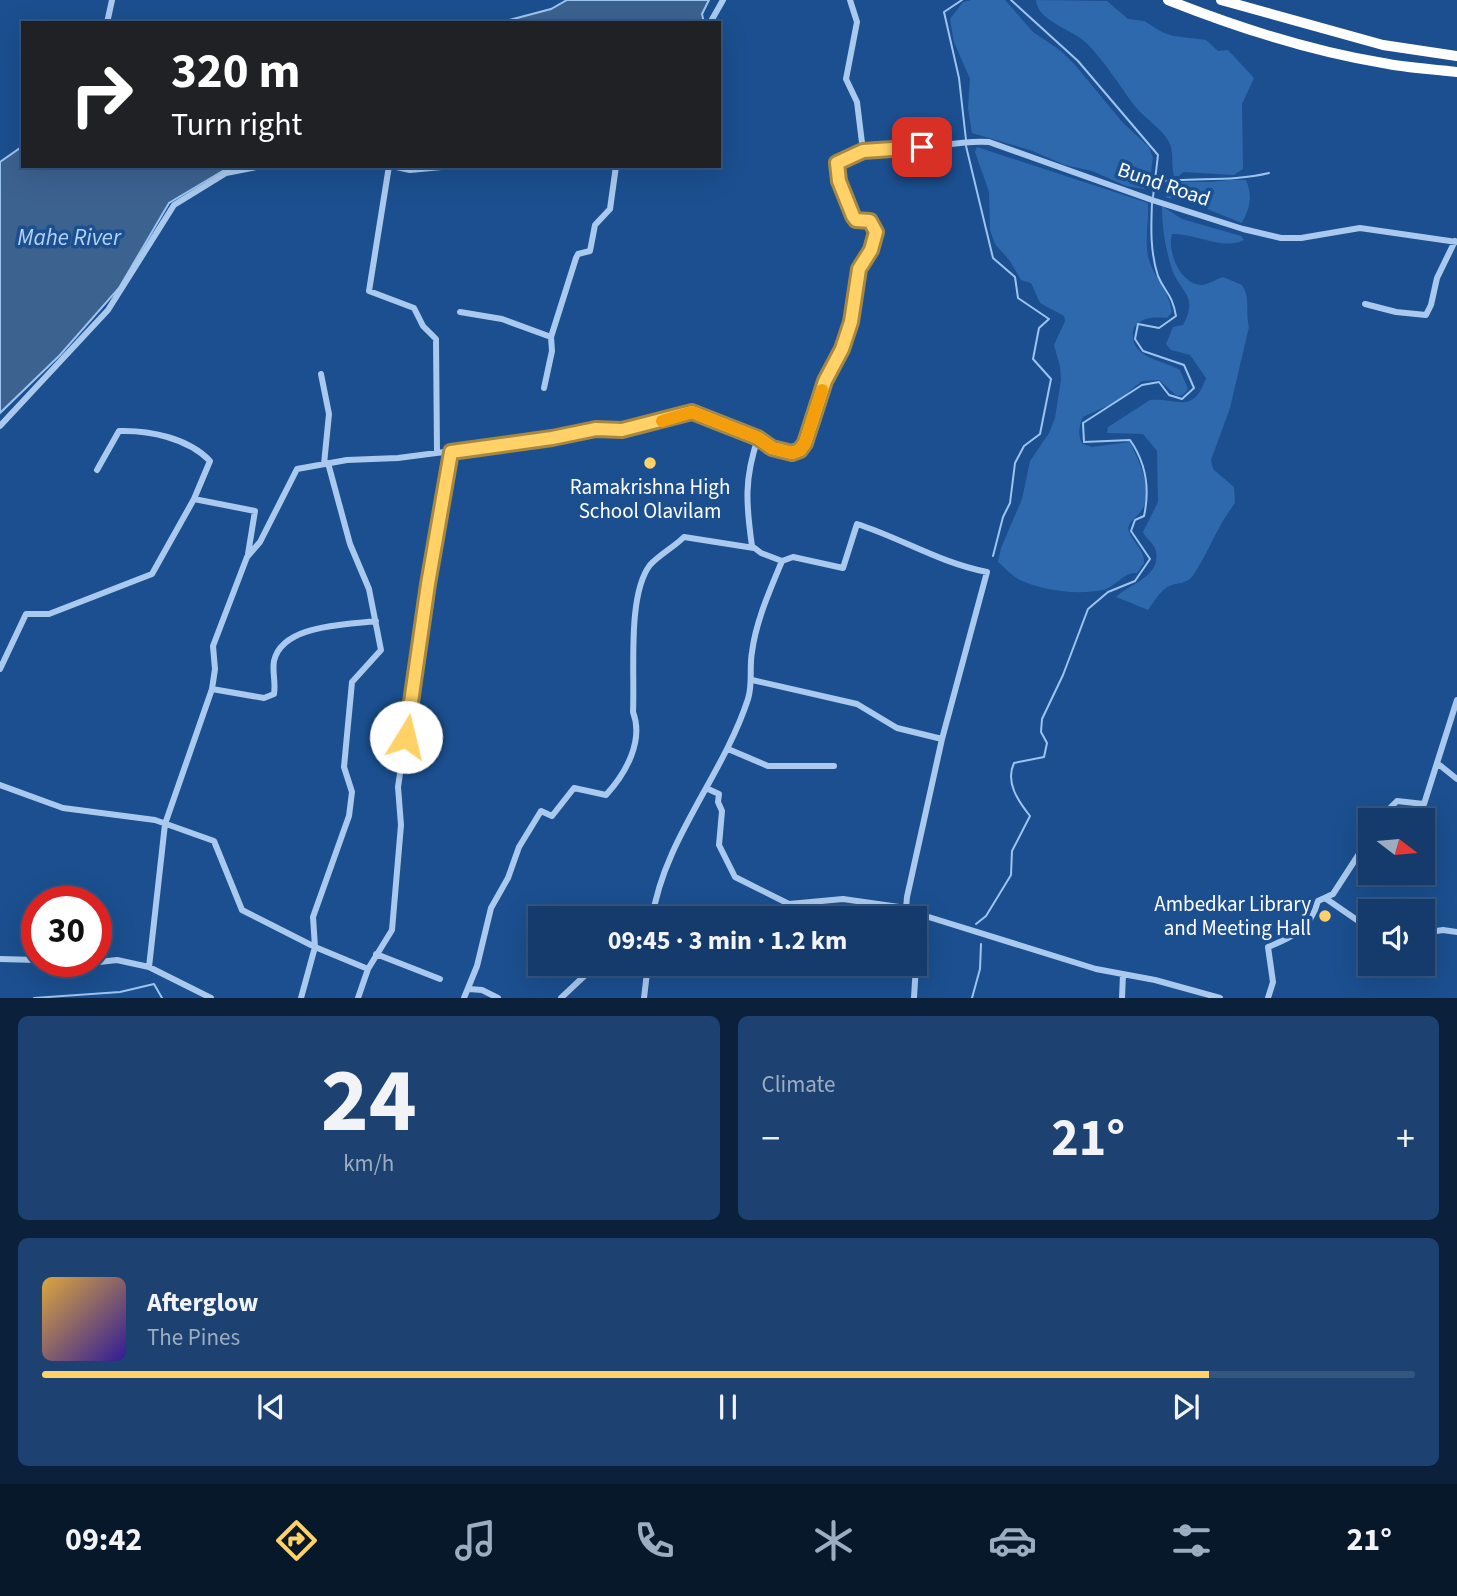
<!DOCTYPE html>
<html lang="en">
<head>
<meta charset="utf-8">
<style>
	:root { --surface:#143b6b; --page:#1d4271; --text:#f1f3f6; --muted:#9dadc1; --line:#33557e; --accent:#ffd166 }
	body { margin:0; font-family:"Source Sans 3",sans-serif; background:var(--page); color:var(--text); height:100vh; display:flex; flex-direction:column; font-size:26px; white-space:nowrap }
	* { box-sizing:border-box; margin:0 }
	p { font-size:23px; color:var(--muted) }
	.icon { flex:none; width:38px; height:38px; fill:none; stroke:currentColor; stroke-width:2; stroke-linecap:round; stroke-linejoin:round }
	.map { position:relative; height:998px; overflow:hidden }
	.side { display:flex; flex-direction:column; gap:18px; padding:18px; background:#0b203b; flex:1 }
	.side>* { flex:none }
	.hud { position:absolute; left:21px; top:21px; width:700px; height:147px; border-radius:0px; box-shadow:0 7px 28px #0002,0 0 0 2px var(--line); background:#202124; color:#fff; overflow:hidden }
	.needle { width:46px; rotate:106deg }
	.buttons { position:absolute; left:1358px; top:808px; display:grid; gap:14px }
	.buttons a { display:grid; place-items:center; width:77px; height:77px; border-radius:0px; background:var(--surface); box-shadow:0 7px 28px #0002,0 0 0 2px var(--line); font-size:35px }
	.speed { position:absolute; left:21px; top:886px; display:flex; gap:14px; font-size:35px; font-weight:700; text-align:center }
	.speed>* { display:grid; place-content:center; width:91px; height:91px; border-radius:50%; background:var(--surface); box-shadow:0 7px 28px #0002,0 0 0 2px var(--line); line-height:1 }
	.speed .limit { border:10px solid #d22; background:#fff; color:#111 }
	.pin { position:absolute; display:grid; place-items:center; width:60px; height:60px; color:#fff; margin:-30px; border-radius:14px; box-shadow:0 4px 10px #0006 }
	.me { position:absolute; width:77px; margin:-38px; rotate:9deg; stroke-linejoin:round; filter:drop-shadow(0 0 5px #0008) }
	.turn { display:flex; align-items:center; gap:24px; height:147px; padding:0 35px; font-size:32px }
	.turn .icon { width:91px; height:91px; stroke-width:2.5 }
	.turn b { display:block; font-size:49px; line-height:60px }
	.big { font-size:52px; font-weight:700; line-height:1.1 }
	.side .widget { flex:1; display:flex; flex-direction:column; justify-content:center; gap:10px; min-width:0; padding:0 24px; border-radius:10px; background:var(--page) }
	.side .dial { align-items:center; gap:0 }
	.dial b { font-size:91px; line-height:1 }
	.song { display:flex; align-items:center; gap:21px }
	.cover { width:84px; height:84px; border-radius:10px; background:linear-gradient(135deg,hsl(40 70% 55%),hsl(250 70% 35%)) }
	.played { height:7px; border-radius:4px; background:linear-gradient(90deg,var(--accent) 85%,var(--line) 85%) }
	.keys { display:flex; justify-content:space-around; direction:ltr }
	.heat { display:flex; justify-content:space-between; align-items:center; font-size:38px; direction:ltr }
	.side .tiles { flex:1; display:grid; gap:18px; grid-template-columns:1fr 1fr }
	.widget:last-child { grid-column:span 2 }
	.trip { position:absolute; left:528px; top:906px; width:399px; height:70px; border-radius:0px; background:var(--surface); box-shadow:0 7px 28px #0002,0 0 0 2px var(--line); font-weight:700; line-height:70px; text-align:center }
	.tab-bar { display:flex; height:112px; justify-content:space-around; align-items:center; background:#08182b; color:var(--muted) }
	.tab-bar .icon { width:49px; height:49px }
	.tab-bar .selected { color:var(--accent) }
	.tab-bar b { font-size:32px; color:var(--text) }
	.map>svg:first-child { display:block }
</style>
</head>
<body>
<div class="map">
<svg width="1457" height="998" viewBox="0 0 1457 998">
	<rect width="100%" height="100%" fill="#1b4f8f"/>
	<path fill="#2e69ad" d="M971 0H1005L1033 32 1061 51 1076 66 1123 123 1149 147 1153 158 1149 186 1144 189 1126 186 1092 171 1065 165 1030 150 972 133 968 108 970 79 954 42 950 19 963 2Z
		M1036 0 1107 1 1128 19 1144 21 1162 32 1173 36 1206 40 1218 51 1228 50 1254 78 1242 104 1243 169 1234 175 1183 172 1179 176H1174C1171 166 1174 155 1170 144 1164 130 1144 118 1134 105 1120 86 1101 56 1084 41 1070 29 1037 20 1036 0Z
		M977 147 1148 203C1149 222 1144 242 1149 260 1155 279 1170 293 1172 312L1167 318C1153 317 1145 316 1134 327 1126 358 1160 359 1180 370L1188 389 1183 395 1177 396 1159 380 1142 381 1116 402 1083 417C1079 425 1077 437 1083 444L1092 447 1130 442C1138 459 1155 493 1141 511 1137 517 1131 519 1128 528 1131 542 1145 549 1144 563L1137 573C1124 572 1115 587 1103 590 1078 595 1043 591 1020 580 1012 576 1005 568 998 562L1001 548 1022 499 1030 461 1049 433 1055 418 1061 380 1060 366 1054 345 1065 321 1064 316 1040 303 1031 283 1021 280 1010 261 995 244 990 230 989 192 975 152Z
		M1229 180H1246C1253 197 1250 207 1242 223L1182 199 1167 198 1164 193 1174 182H1211Z
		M1162 206 1182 219 1241 236 1244 240C1223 251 1195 233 1172 234 1167 251 1180 284 1201 285 1208 285 1216 279 1223 277L1242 285C1251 298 1245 313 1249 327L1230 408 1211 460 1213 469 1234 487 1235 503C1218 525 1209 551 1194 574 1187 586 1175 581 1166 588 1159 593 1153 603 1148 610L1116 597C1130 583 1161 577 1156 551 1154 543 1146 539 1143 532L1158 502 1157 451 1143 434 1107 433 1108 427 1150 400C1179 398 1193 415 1206 378L1190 355 1171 350 1166 344 1173 327 1183 325C1200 294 1178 292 1171 266 1165 247 1162 225 1162 206Z"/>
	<path fill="#3c6290" stroke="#9cc4f0" stroke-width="2" d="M567 0H709L702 14 704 23H498L551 9Z
		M23 146V166H231L169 203 119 288 60 355 0 413V162Z"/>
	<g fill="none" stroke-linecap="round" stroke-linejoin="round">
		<path stroke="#9cc4f0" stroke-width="2" d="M962 0 944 12 959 78 966 140
			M1011 0 1078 61 1158 155 1153 197
			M966 146 993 258 1015 277 1018 298 1049 319 1039 328 1033 359 1051 379 1040 434 1024 446 1015 463 1010 503 1003 517 993 556
			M1156 182C1194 177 1232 182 1269 173
			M976 924 986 916 1011 875 1012 851 1030 816C1018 801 1005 782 1014 763L1044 757 1047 743 1041 732 1042 719 1063 675 1088 609 1108 592 1135 581 1150 559 1131 531 1135 520 1144 516C1150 489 1146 463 1130 440L1084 442 1083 423 1142 385 1159 382 1169 395 1182 399 1194 388 1184 365 1143 351 1135 339 1138 324 1159 328 1176 316C1172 293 1165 293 1158 276 1150 252 1151 227 1152 203
			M34 998 120 992 154 984 162 998
			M972 998 980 969 981 944"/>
		<path stroke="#a9c9ee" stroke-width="6" d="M850 0 857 22 846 79 857 102 863 151
			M107 23 112 0
			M710 23 723 0
			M389 166 369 291 414 308 423 326 436 339 437 453
			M392 166 410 170 452 166
			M484 166H490
			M1365 304 1396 312 1426 315 1431 305 1437 278 1455 241
			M460 312 502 319 551 337
			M321 374 329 414 324 464
			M544 388 552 351 551 337 576 258 578 254 590 251 595 225 610 209 616 166
			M0 426 108 310 174 205 226 173 262 166
			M97 470 119 431C149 430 188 438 210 461L194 499
			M0 669 26 614H49L152 574 194 499 255 511 248 554
			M752 680 857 704 897 728 942 739 987 572C940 563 901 538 857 524L843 568 793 557 782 561
			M212 689 264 698 274 694C276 683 272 671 274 661 282 624 347 625 376 621
			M1457 700 1437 763 1457 779
			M728 749 768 766H834
			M0 785 63 808 155 820 214 841 242 910 315 947 368 969
			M708 789 719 794 718 802 722 811 719 845 735 877 789 904 843 899 906 908
			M1377 821 1397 801 1424 804 1437 763
			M1325 898 1370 929
			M919 914 1096 969 1155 980 1220 998
			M652 919C664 839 723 776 748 699 753 683 749 668 752 652 756 621 770 590 782 561L761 553 752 546C746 504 744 479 758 438 772 448 792 461 805 443L825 381 843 349 851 322 859 269 871 250 876 231 870 221H859C849 215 835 175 837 163 858 145 887 152 912 149 938 147 962 140 989 142L1152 200 1243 229 1281 238H1301L1360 228 1457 242
			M1423 933 1443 930 1457 932
			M376 954 440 979
			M0 959 37 960
			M44 961 72 965 117 960 149 967 211 998
			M149 967 165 824 212 689 215 669 213 646 247 557 260 542 297 469 347 460 398 458 552 438 596 429 622 430 692 412 758 438
			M469 989 482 990 498 998
			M301 998 315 947 313 917 349 816 352 792 344 767 352 682 381 650 369 589 350 544 328 463
			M358 998 368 969 392 930 401 825 398 787 428 585 451 452
			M464 998 477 966 491 908 508 878 519 847 541 811 552 816 574 788 606 795C626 773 644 741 633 712 635 673 627 595 650 565 659 555 674 547 684 537L754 548
			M561 998 597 964
			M644 998 648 964
			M914 998 919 914 906 908 907 897 942 739
			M1122 998 1123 974
			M1268 998 1273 982 1268 947C1293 937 1311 928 1318 901L1333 894 1370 837"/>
		<path stroke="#fff" stroke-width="10" d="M1168 0C1236 27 1310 51 1383 63 1407 68 1432 69 1457 72
			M1221 0 1383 45 1457 56"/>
	</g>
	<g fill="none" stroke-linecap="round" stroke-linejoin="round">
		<defs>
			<path id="route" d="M406 737 428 584 451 452 552 438 596 429 622 430 692 412 758 438 772 448 792 453 800 450 805 443 825 381 842 349 851 322 859 269 871 250 876 232 870 221 856 220 853 216 839 181 837 163 863 151 922 147"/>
		</defs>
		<use href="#route" stroke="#a68842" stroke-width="18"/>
		<use href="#route" stroke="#ffd166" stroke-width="12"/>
		<path stroke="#f59e0b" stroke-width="12" d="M662 421 692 412 758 438 772 448 792 453 800 450 805 443 822 390"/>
	</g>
	<g fill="#ffd166" stroke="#1b4f8f" stroke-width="2.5">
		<circle cx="650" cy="463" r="7"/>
		<circle cx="1325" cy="916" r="7"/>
	</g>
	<g text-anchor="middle" stroke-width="7" stroke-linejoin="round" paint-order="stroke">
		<g font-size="21" fill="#fff" stroke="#1b4f8f">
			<text transform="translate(1164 184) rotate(19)" y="7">Bund Road</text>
		</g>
		<g font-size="21" fill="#fff" stroke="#1b4f8f">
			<text x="650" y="494">Ramakrishna High<tspan x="650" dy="24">School Olavilam</tspan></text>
			<text x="1311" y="911" text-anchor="end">Ambedkar Library<tspan x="1311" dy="24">and Meeting Hall</tspan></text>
		</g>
		<g font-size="23" font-style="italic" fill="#b5d3f5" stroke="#1b4f8f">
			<text x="69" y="245">Mahe River</text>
		</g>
	</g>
</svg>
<div class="buttons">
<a><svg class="needle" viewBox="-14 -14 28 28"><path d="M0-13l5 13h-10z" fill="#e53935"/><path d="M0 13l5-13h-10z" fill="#9dadc1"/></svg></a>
<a><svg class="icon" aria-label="sound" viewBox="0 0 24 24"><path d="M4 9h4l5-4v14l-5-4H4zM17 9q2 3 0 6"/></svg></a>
</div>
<div class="speed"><div class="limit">30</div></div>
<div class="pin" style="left:922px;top:147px;background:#d93025"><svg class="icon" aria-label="arrive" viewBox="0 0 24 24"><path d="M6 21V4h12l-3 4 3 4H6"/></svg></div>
<svg class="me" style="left:406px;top:737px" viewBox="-20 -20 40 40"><circle r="19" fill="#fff"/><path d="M0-13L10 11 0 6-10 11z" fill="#ffd166"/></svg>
<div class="trip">09:45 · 3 min · 1.2 km</div>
<div class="hud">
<div class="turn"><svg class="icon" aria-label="right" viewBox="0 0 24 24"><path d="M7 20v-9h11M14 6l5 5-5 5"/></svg><div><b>320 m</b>Turn right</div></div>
</div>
</div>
<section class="side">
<div class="tiles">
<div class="widget dial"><b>24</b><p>km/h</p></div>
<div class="widget"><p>Climate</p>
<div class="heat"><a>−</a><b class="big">21°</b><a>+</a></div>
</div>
<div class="widget">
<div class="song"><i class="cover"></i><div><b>Afterglow</b><p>The Pines</p></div></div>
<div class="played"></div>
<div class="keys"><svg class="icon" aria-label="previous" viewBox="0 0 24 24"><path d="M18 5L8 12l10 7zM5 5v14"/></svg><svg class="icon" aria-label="pause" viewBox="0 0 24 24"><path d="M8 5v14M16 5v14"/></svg><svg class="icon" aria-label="next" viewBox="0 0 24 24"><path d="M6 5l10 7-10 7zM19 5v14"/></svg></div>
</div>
</div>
</section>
<nav class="tab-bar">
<b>09:42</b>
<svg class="icon selected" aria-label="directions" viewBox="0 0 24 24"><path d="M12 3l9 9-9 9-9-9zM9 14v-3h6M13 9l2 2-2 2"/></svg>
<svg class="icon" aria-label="music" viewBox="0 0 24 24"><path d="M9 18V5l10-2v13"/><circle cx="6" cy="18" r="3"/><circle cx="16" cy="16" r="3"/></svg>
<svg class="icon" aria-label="phone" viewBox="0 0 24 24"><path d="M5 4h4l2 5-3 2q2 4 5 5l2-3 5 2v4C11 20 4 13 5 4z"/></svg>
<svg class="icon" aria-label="climate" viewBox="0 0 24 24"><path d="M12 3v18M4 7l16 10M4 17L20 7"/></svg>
<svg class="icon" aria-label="car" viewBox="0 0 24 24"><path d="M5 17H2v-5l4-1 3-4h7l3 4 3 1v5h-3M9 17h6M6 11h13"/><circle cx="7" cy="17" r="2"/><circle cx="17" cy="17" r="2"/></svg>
<svg class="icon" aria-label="filters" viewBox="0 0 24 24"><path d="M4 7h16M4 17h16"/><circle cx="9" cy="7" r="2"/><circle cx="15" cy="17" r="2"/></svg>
<b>21°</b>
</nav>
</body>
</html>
